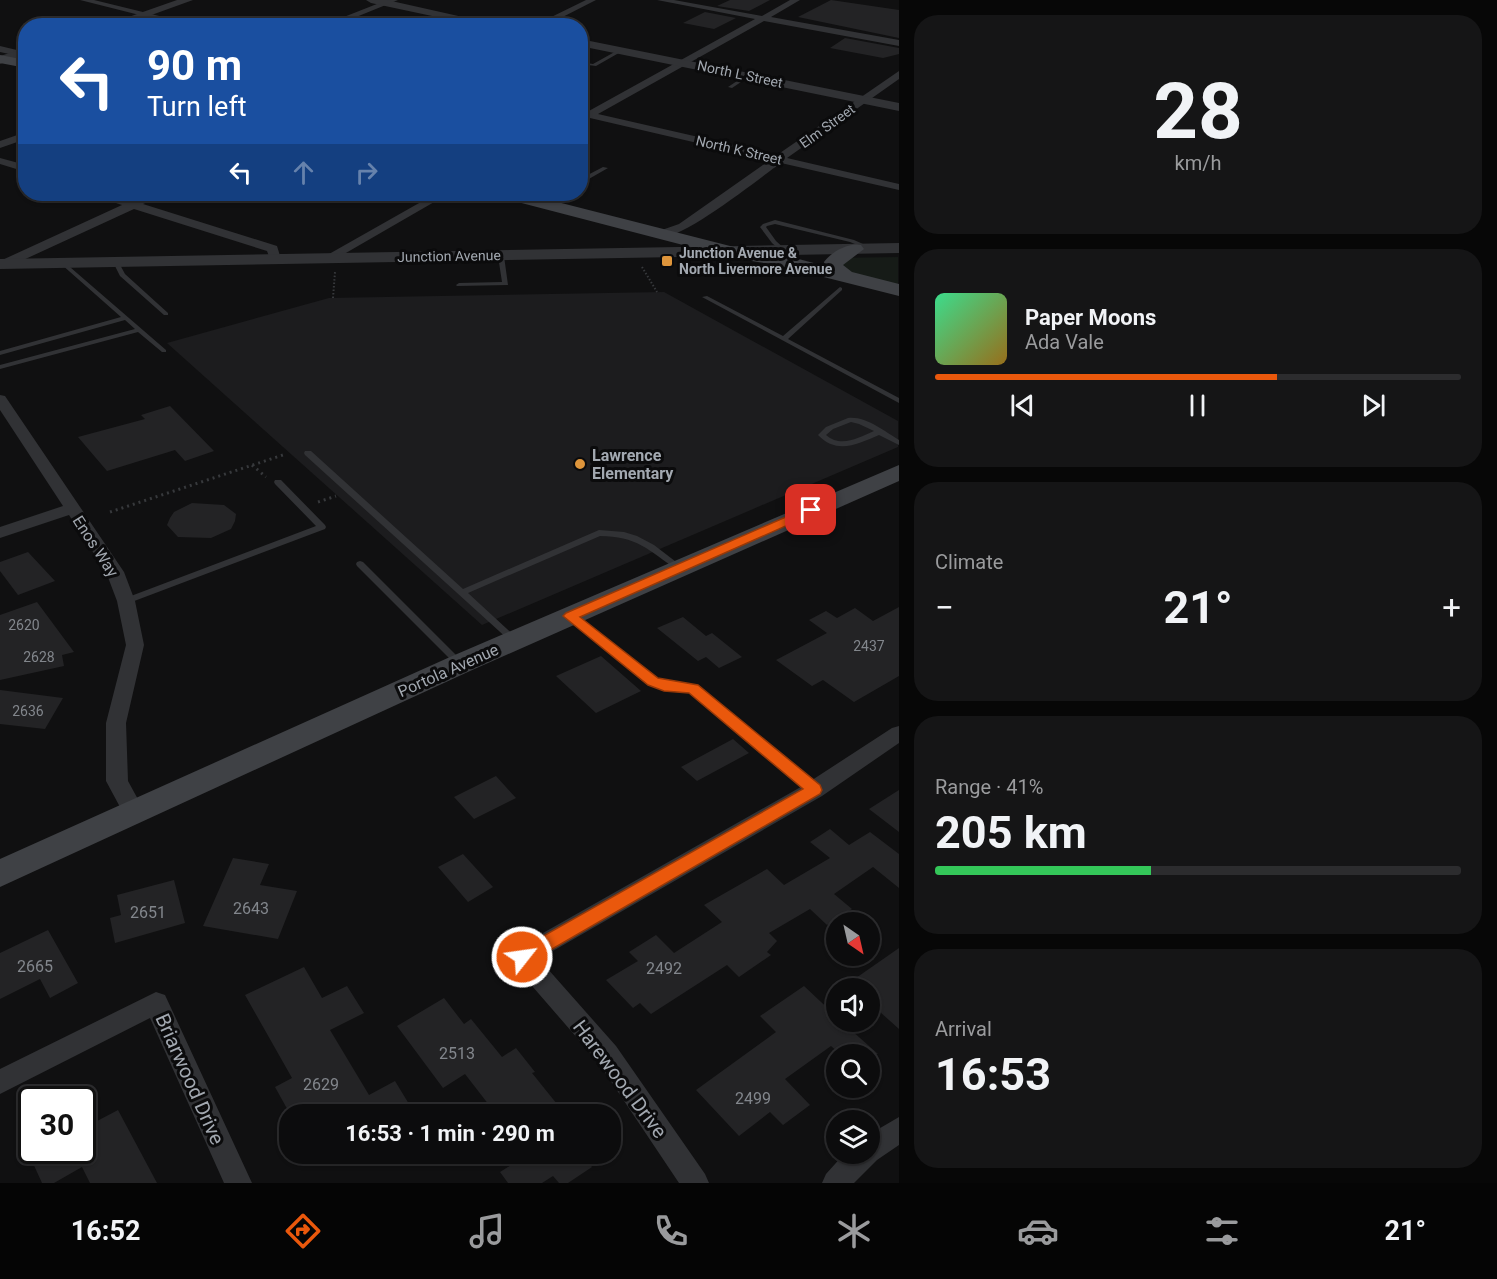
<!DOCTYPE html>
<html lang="en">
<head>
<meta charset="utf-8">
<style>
	:root { --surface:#0c0c0d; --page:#151516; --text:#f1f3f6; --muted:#9a9b9d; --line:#2c2c2e; --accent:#ea580c }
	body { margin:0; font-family:Roboto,sans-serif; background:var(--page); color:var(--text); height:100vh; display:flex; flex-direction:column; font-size:22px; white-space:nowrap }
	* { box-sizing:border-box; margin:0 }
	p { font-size:20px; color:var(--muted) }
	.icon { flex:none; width:33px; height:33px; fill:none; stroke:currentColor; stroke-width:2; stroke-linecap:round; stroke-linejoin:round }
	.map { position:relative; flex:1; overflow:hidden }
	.details { display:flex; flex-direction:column; gap:15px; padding:15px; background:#070707; width:598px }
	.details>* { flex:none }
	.banner { position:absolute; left:18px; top:18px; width:570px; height:183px; border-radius:24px; box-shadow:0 2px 4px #0004,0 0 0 2px var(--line); background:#1a4fa0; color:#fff; overflow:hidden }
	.needle { width:39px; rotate:146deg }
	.controls { position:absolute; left:826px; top:912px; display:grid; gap:12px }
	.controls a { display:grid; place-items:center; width:54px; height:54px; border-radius:50%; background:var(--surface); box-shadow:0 2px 4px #0004,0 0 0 2px var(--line); font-size:30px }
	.speed { position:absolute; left:18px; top:1086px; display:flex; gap:12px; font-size:30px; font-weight:700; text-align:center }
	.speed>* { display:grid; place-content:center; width:78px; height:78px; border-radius:50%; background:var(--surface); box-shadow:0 2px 4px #0004,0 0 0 2px var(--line); line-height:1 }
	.speed .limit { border:3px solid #111; border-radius:9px; background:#fff; color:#111 }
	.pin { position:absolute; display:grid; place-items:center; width:51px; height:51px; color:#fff; margin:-26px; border-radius:12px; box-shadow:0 3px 9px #0006 }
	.me { position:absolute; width:66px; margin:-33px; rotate:60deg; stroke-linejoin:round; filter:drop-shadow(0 0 4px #0008) }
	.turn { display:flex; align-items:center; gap:21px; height:126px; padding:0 30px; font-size:27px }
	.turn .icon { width:78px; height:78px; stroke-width:2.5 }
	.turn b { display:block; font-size:42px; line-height:51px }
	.lanes { display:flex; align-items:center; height:57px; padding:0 30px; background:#0003; justify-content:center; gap:30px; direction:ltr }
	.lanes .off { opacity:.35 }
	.big { font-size:45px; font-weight:700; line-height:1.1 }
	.details .widget { flex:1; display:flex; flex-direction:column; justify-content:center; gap:9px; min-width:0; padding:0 21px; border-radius:24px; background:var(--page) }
	.details .dial { align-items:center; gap:0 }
	.dial b { font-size:78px; line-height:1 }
	.song { display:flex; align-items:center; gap:18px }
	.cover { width:72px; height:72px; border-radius:9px; background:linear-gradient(135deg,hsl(150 70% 55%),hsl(40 70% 35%)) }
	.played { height:6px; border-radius:3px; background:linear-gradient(90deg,var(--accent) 65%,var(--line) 65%) }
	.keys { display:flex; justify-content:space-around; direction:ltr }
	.heat { display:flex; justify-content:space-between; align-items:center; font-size:33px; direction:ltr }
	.charge { height:9px; border-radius:4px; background:linear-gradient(90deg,#34c759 41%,var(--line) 0) }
	.trip { position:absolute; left:279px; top:1104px; width:342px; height:60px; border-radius:24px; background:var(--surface); box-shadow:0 2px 4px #0004,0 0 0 2px var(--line); font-weight:700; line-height:60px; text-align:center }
	.tabs { display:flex; height:96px; justify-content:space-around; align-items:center; background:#050505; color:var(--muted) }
	.tabs .icon { width:42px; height:42px }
	.tabs .on { color:var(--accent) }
	.tabs b { font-size:27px; color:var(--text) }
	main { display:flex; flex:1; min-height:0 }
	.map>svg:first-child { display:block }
</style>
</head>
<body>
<main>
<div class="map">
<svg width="899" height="1183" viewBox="0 0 899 1183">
	<rect width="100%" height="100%" fill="#101011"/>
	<path fill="#1c1c1e" d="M664 292 898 421V447L482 625 167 343 329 298Z"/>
	<path fill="#161b17" d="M898 257V285L835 270 830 258Z"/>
	<path fill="#232325" d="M730 0H770L749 11 717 6Z
		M831 0 899 10V38L798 17Z
		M705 12 736 18 714 29 683 23Z
		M845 38 899 48V54L883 58 830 48Z
		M170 406 214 451 185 461 175 450 107 471 78 437 145 419 141 415Z
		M192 503 224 505 236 514 235 521 231 529 211 538 178 537 167 525 170 518 174 512Z
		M28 552 55 581 18 595 0 571V562Z
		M37 602 74 652 62 655 64 666 0 680V615Z
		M899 607V676L854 702 823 680 812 686 776 660 827 633 809 620 826 611 837 618 855 608 873 621Z
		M683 617 706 636 712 633 742 657 719 668 706 657 698 661 657 628Z
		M601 656 641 691 596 713 556 676Z
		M0 690 63 698 45 729 0 724Z
		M733 739 749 753 697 781 681 767Z
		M496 776 516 798 474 819 454 797Z
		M899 790V832L869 809Z
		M830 829 849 845 870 832 899 854V888L873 867 834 894 852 909 827 925 810 909 769 933 777 941 767 952 771 955 739 977 727 965 651 1014 640 1003 633 1008 606 980 638 961 629 952 656 935 674 953 722 922 704 905 767 869 784 885 830 858 810 842Z
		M463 854 493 887 468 902 438 867Z
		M233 858 269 864 260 885 297 891 278 939 203 926Z
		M174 880 185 923 115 943 110 918 121 915 117 895Z
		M48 930 78 983 50 998 40 979 0 999V953Z
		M899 948V1029L870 1003V988L856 978Z
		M304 967 322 998 347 986 364 1013 330 1030 369 1095 395 1081 409 1104 388 1114H290L275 1087 292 1078 245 995Z
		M804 986 837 1017V1022H842L878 1054H840L831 1046 785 1079 810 1105 783 1125 770 1112 739 1136 696 1090 776 1032 760 1016Z
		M444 998 464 1024 471 1019 502 1057 516 1048 535 1072 532 1073 565 1114H496L465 1074 443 1088 397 1026Z
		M118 1110 157 1183H90L82 1167 54 1183H42L27 1150H82V1129Z
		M505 1154H582L592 1167 568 1183H559L553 1176 542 1183H508L500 1172 513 1164Z"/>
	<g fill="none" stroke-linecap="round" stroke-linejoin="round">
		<path stroke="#37393c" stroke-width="2" stroke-dasharray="1.5 2" stroke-linecap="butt" d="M642 267 657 292
			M333 298 335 272"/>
		<path stroke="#37393c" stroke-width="3" stroke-dasharray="2 4" stroke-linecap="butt" d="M252 465 266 477
			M318 502 336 496
			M110 512 283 455"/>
		<path fill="#313235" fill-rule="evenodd" d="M620 49 624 50 596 66 580 64V62L593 64Z
			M746 75 750 76 732 88 728 87Z
			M603 167 608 168 580 184V179Z
			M559 194H565L548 204 543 203Z
			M775 220 854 240 872 248 867 249 850 242 775 224 767 226 766 227 776 241 787 251 782 252 772 243 760 227 763 224Z
			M501 254 504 256 508 285 457 286 456 285 459 283 502 282 498 256Z
			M63 261 166 350V352H162L138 332 0 369V365L135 329 125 320 0 355V351L121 317 61 264 60 263Z
			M114 261H118L125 274 168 313V315H164L120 276 113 262Z
			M840 287 842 288V290L788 339 899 398V403L702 297 707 296 783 336Z
			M848 418C866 416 884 431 899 440V445L879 435C858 444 837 455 818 435L826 427ZM851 422 859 424 874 431C858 438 841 448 826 435L833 429Z
			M305 451H311L463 589 599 530 624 532 637 536 654 545 684 568 680 571 677 570C649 550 636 536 600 536L468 593 519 640 517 642H511L305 455 304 453Z
			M275 480H281L325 525 326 527 325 529 129 603H123L121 601 123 599 316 526 275 484 274 482Z
			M360 561 363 562 465 664 463 666H457L357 566 356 564 357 562Z
			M571 614 574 615 656 680 665 683 695 686 818 787 819 790 818 793 814 794 810 793 689 691 664 689 650 684 568 619 566 617Z"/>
		<path fill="#313235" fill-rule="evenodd" d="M80 0H94L200 26H183Z
			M387 0H398L334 26H321Z
			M586 0H596L545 26H533Z
			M657 0H674L762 16 790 0H800L771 17 899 40V46L764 21 598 114 777 155 899 71V79L787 158 899 184V190L781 163C759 178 682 241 659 237V231L679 224 770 160 590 118 581 119 580 110 587 112 755 19Z
			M0 46 21 51 22 53 18 56 0 52Z
			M26 132V139L0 148V141Z
			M0 158 26 165V172L0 164Z
			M94 194H109L132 201 148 194H161L160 196 143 204 277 246 281 259 279 262H271L267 251 134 209 8 267H0V261L122 205 95 196Z
			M435 194H448L332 261 328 262 322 258Z
			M0 395 5 396 124 572 135 601 144 645 126 723 128 781 146 814 143 820 135 822 127 820 106 781V723L126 645 117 601 106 572 69 515 0 538V527L63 506 0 410Z
			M899 726V743L822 796 539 959 616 1046 705 1174 709 1183H679L598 1062 513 964 510 957 513 950 806 784 892 728Z
			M156 992 165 995 252 1183H224L150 1018 0 1094V1069Z
			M899 1117V1145L877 1160 854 1183H822L826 1174 844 1154H870V1134Z"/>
		<path fill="#313235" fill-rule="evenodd" d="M177 0H193L121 26H103Z
			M366 0H387L503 26H479L371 3Z
			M580 39 899 103V111L580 46Z
			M26 48V55L0 64V56Z
			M899 243V253L0 269V259Z"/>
		<path fill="#3f4145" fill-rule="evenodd" d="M0 55 26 60V68L0 63Z
			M500 194H526L734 247 776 253 825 266 824 262C831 252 849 242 861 245L864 249 843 265 852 272 899 284V296L776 265 733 258 502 198Z
			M899 465V481L470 671 0 887V859L450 657Z"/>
	</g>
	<path fill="#ea580c" stroke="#983908" stroke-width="1.5" d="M811 506 817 510 815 513 580 617 658 678 698 685 820 785 822 790 820 794 528 963 522 965 515 963 513 957 515 952 803 789 689 693 664 691 648 685 563 616 566 613Z"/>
	<g fill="#de953b" stroke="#0b0b0c" stroke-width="2">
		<rect x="661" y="255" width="12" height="12" rx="3"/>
		<circle cx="580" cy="464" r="6"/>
	</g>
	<g text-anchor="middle" stroke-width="6" stroke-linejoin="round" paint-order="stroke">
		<g font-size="14" fill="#a2a8b0" stroke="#0b0b0c">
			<text transform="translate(740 74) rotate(12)" y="5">North L Street</text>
			<text transform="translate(827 126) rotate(-36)" y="5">Elm Street</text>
			<text transform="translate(739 150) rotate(13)" y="5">North K Street</text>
			<text transform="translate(449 256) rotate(-1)" y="5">Junction Avenue</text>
		</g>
		<g font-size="14" font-weight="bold" fill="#a2a8b0" stroke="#0b0b0c" text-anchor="start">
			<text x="679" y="258">Junction Avenue &amp;<tspan x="679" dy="16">North Livermore Avenue</tspan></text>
		</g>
		<g font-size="14" fill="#82868c">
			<text x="24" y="630">2620</text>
			<text x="869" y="651">2437</text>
			<text x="39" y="662">2628</text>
			<text x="28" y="716">2636</text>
		</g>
		<g font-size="16" font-weight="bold" fill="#a2a8b0" stroke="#0b0b0c" text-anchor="start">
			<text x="592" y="461">Lawrence<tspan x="592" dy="18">Elementary</tspan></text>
		</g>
		<g font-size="16" fill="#a2a8b0" stroke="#0b0b0c">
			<text transform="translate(96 546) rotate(57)" y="6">Enos Way</text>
			<text transform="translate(448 670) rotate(-24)" y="6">Portola Avenue</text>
		</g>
		<g font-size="16" fill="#82868c">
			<text x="251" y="914">2643</text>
			<text x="148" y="918">2651</text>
			<text x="35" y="972">2665</text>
			<text x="664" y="974">2492</text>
			<text x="457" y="1059">2513</text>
			<text x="321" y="1090">2629</text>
			<text x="753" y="1104">2499</text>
		</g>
		<g font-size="20" fill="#a2a8b0" stroke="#0b0b0c">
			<text transform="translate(190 1079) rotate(66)" y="7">Briarwood Drive</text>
			<text transform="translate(620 1079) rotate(53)" y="7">Harewood Drive</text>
		</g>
	</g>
</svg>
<div class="controls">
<a><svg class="needle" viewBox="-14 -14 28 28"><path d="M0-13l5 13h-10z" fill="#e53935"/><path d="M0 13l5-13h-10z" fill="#9a9b9d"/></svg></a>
<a><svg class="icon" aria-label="sound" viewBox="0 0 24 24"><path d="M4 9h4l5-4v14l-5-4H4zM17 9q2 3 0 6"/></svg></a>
<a><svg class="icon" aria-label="search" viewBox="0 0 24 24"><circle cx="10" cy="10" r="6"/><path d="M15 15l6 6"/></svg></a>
<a><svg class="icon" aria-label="layers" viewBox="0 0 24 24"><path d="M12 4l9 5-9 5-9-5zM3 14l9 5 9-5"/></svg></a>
</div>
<div class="speed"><div class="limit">30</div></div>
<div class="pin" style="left:811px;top:510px;background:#d93025"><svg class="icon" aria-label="arrive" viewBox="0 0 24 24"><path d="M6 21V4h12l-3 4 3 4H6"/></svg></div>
<svg class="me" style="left:522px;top:957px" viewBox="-20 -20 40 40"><circle r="17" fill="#ea580c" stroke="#fff" stroke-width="3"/><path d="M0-11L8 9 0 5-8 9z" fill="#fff"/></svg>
<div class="trip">16:53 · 1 min · 290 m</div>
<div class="banner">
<div class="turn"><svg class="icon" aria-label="left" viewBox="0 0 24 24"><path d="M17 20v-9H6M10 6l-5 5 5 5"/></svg><div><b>90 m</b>Turn left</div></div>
<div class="lanes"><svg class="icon" aria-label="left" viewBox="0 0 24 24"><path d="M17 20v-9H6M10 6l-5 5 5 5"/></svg><svg class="icon off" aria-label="ahead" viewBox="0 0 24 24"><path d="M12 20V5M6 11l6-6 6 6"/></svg><svg class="icon off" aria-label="right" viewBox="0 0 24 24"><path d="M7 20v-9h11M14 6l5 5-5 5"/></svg></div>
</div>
</div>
<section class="details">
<div class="widget dial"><b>28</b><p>km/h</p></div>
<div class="widget">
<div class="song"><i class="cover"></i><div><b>Paper Moons</b><p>Ada Vale</p></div></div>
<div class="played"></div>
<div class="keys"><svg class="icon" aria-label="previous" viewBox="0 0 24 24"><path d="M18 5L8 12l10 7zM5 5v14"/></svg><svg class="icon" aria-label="pause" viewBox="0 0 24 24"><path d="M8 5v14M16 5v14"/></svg><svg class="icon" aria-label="next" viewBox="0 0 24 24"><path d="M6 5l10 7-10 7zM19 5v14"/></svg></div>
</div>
<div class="widget"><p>Climate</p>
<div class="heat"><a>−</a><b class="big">21°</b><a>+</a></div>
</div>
<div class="widget"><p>Range · 41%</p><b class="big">205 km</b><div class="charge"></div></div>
<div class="widget"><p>Arrival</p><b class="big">16:53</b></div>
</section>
</main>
<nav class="tabs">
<b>16:52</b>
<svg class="icon on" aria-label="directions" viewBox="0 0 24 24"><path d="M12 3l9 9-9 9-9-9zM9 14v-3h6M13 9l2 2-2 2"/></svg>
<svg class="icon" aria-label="music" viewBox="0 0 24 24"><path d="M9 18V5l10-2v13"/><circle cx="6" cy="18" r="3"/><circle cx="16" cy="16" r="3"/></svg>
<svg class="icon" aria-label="phone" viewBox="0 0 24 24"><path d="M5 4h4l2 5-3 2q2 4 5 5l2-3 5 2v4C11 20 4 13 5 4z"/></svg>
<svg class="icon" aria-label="climate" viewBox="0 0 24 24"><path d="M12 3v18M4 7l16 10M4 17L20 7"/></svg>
<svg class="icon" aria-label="car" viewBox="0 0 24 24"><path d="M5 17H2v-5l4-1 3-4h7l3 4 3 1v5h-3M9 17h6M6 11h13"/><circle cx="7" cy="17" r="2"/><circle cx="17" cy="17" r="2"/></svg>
<svg class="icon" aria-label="filters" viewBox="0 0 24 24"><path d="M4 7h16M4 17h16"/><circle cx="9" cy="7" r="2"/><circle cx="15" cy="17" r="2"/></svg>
<b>21°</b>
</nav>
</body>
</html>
